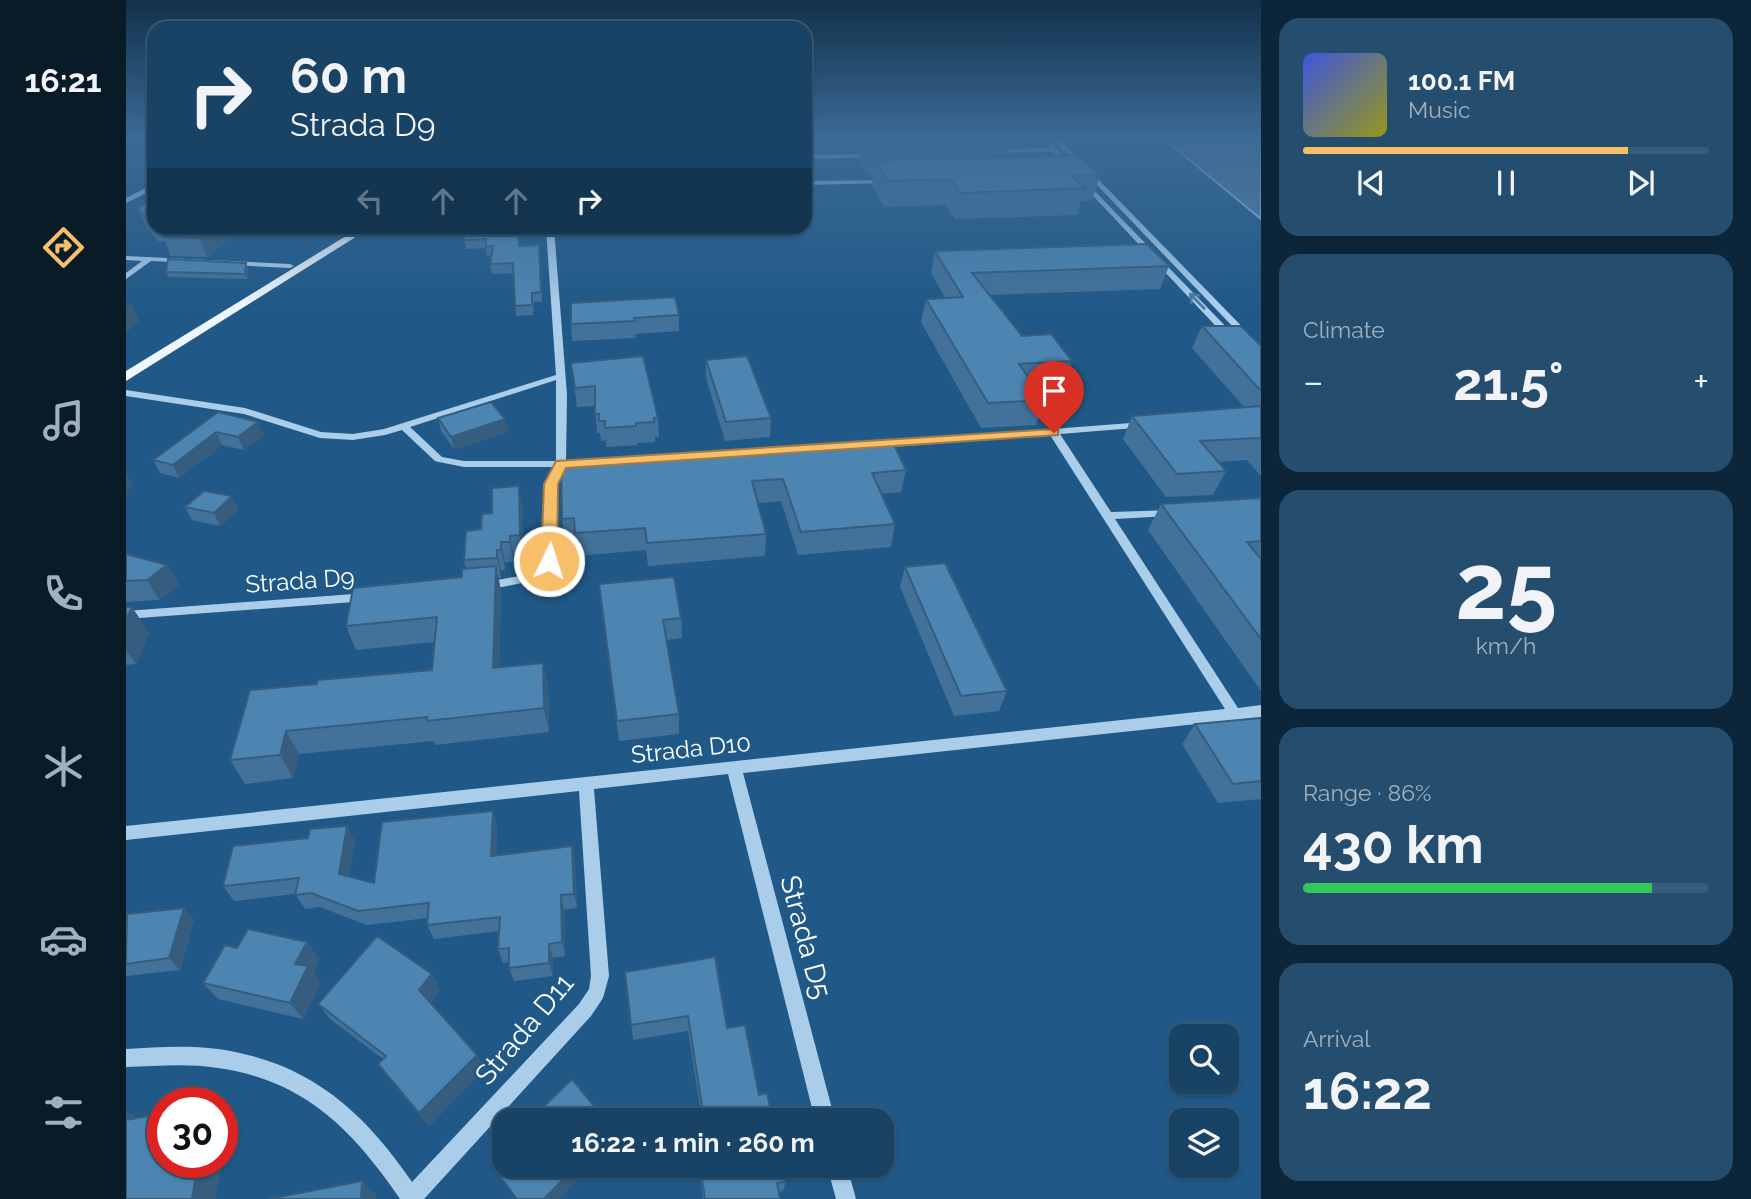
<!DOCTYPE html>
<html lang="en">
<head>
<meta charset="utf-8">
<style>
	:root { --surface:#184365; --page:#254e6e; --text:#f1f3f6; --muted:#9fb0bf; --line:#365c79; --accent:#f8bf6a }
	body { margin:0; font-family:Raleway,sans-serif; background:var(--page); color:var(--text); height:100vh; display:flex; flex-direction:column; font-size:26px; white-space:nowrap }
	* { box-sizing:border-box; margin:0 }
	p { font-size:23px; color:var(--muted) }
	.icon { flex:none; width:38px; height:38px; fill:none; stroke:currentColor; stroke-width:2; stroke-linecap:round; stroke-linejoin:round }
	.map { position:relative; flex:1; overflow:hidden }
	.details { display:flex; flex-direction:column; gap:18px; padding:18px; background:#0d2538; width:490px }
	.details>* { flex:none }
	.hud { position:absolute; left:21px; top:21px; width:665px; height:214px; border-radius:21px; box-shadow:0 2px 5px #0004,0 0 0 2px var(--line); background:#184365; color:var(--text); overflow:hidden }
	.controls { position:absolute; left:1043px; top:1024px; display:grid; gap:14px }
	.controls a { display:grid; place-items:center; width:70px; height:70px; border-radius:14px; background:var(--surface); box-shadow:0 2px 5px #0004,0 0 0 2px var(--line); font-size:35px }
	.speed { position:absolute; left:21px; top:1087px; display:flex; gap:14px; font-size:35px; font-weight:700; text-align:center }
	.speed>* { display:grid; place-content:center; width:91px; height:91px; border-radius:50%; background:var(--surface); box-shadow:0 2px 5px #0004,0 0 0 2px var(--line); line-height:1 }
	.speed .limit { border:10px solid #d22; background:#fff; color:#111 }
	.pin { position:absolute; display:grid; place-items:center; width:60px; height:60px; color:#fff; margin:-72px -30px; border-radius:50% 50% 50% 0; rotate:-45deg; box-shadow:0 0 7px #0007 }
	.pin .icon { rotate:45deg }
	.me { position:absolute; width:77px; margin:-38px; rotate:4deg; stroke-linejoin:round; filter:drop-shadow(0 0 5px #0008) }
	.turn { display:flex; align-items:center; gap:24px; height:147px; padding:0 28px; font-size:32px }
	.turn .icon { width:91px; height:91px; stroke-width:2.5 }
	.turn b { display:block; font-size:49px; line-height:60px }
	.lanes { display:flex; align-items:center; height:66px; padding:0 28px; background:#0003; justify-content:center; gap:35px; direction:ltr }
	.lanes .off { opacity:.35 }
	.big { font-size:52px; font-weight:700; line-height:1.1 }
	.details .tile { flex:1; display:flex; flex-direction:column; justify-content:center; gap:10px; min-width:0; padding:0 24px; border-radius:21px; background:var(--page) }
	.details .dial { align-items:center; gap:0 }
	.dial b { font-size:91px; line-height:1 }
	.song { display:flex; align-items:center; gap:21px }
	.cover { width:84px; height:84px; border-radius:10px; background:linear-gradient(135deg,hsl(230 70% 55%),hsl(60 70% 35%)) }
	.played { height:7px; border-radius:4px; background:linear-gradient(90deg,var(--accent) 80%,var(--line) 80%) }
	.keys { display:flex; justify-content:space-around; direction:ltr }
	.heat { display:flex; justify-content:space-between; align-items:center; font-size:38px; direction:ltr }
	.charge { height:10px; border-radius:5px; background:linear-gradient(90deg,#34c759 86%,var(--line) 0) }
	.trip { position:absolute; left:366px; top:1108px; width:402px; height:70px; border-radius:21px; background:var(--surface); box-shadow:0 2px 5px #0004,0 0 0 2px var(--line); font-weight:700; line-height:70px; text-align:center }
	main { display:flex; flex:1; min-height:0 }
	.tab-bar { display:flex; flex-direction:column; width:126px; justify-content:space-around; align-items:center; background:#0a1b28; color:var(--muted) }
	.tab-bar .icon { width:49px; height:49px }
	.tab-bar .selected { color:var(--accent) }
	.tab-bar b { font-size:32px; color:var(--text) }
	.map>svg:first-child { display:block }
</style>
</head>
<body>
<main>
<nav class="tab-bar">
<b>16:21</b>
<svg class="icon selected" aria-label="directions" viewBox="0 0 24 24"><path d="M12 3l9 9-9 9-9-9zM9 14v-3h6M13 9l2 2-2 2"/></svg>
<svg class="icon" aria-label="music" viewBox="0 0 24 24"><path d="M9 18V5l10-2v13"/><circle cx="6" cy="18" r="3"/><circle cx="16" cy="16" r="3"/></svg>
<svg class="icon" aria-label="phone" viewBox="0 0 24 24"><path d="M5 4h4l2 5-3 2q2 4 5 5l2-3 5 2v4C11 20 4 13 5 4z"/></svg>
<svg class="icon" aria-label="climate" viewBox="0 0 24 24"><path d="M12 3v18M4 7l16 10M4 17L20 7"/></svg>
<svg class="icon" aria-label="car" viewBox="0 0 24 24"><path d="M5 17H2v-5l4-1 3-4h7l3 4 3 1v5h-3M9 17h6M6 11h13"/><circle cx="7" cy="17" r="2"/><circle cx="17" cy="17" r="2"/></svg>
<svg class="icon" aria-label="filters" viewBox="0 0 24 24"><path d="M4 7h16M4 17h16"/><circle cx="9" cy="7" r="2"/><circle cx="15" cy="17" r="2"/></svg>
</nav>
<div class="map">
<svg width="1135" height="1199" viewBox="0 0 1135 1199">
	<rect width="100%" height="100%" fill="#205987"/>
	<path fill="#567d9d" stroke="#9ecbec" stroke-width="2" d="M1037 138H1135V219Z"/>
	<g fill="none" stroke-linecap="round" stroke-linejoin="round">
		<path fill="#aaceea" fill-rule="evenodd" d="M915 138H921L945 166V168H941L927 152 866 153 863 151 866 149 924 148Z
			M926 138H932L1135 346V354L1132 353Z
			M752 154 750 157 679 159V155Z
			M765 180V182L763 183 679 185V181Z
			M956 182H960L1108 335V339H1102L956 184Z
			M28 184V189L0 203V198Z
			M420 228H428L441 395 440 460H448L453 463 452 465 439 467 430 484 429 561 407 581 360 590 354 586 360 582 399 575 417 560 420 484 428 467H338L313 462 309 461 276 430 259 435 227 440 194 438 118 414 0 396V390L119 408 195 432 227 434 258 429 430 375ZM430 380V461H338L316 457 284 427Z
			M0 256 164 264 168 266 164 268 25 261 0 279V273L16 261 0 260Z
			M1018 422 1021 423V427L934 434 985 512 1048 510 1050 512 1044 516 989 519 1112 708 1135 705V717L617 773 709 1120H689L602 774 468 789 483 976 477 998 465 1016 298 1199H274C227 1130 178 1080 92 1068 61 1063 31 1066 0 1067V1049C31 1047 61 1045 92 1049 182 1062 236 1109 286 1182L453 1004 463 989 465 976 453 791 0 840V826L1099 709 924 435 753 448 748 445 753 442Z
			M241 593 247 597 241 601 0 619V611Z
			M701 1166H721L730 1199H710Z"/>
		<path fill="#eef6fe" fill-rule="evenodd" d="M233 228H244L0 381V371Z"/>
	</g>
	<path fill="#427299" d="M679 138H917L915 146 882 147 879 157 974 175 966 201H955L951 215 829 219 819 205 758 207 746 186 747 176H743L733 160 734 151 679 153Z
		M28 197V228H118L81 257 45 256 39 242 32 241 20 227 12 208Z
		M338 228H392L394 246 414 254 416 302H408L407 315 390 316 387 273 366 274 364 264 366 256H361L360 248 340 249 338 240Z
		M809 251 1043 266 1034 289 863 295 896 336 946 361 938 385 909 387 918 400 910 425 855 428 795 322 800 299 819 298 805 273Z
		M120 263 122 269 121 279 43 277 40 272Z
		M549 297 553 315V331L509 334 510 338 446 341 445 324Z
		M1076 326 1135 346V476L1121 460 1092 462 1100 471 1087 495 1040 497 997 439 1006 416 1118 407 1066 348Z
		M580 360 645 418 644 437 599 441 580 378Z
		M445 363 532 418 533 437H529V442L511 443 512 445 480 447V440L475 441 474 433H471L469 406 451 407Z
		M92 412 138 435 118 450 96 445 53 478 34 473 27 460Z
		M312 418 379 419 382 432 328 449 315 431Z
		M435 463 780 470 775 492 755 494 769 524 765 547 672 555 655 501 632 503 640 534 639 556 522 566 520 550 451 556 449 540 439 541 436 519Z
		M1135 498V691L1022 530 1035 504Z
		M397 505V555L388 556V562H379V570H375V578H372L375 590 373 667 417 663 422 687 423 732 309 745 308 741 173 754 167 778 119 784 104 760 191 684 306 670 308 642 230 650 220 626 336 577 340 568 338 560 366 513Z
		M59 507 112 510 94 526 66 520Z
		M0 554 41 565 53 585 33 600 0 602Z
		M779 567 881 691 873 711 828 716 774 587Z
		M475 604 555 618 556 638 540 640 553 714V734L493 741Z
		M0 607H6L23 633 10 664 0 665Z
		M1135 718V799L1092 803 1056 744 1069 724Z
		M367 811 371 827 370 855 446 846 449 861 451 908 438 910 439 956 427 958V976L388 981 383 968V962L377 963 372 949 373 931 308 939 301 925 302 918 241 925 194 907 179 909 169 894 108 901 97 886 229 841 223 877 248 883Z
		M0 917 68 920 54 970 0 976Z
		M181 942 193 959 187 972 195 983 177 1019 92 999 77 983 111 948Z
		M499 972 601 1028 633 1095 647 1120H567V1108L574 1107 562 1031 507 1040Z
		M306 974 314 991 304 1003 351 1055 358 1069 303 1126 252 1064 257 1059 204 1019 192 1004Z
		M573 1166H657L660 1181 657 1191 653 1192 654 1199H577Z"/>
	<path fill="#365d7d" d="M682 177 680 207 679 208V178Z
		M88 228H118L81 257 74 238Z
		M120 263 122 269 121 279 119 274Z
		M5 303 13 321 0 333V307Z
		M379 419 382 432 328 449 325 437Z
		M132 422 138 435 118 450 112 437Z
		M90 432 96 445 53 478 47 465Z
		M0 473 7 485 0 491Z
		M393 486 397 505V555L394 535Z
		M106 496 112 510 94 526 88 513Z
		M384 536 388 556V562L384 542Z
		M375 542 379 562V570L375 550Z
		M371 550 375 570V578L371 558Z
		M41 565 53 585 33 600 21 580Z
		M370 566 375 590 373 692 367 668Z
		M6 607 23 633 10 664 0 650V620Z
		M417 663 422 687 423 732 418 708Z
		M160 731 173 754 167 778 154 755Z
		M367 811 371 827 370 871 365 856Z
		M221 826 229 841 221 889 213 874Z
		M446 846 449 861 451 908 448 894Z
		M435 895 438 910 439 956 436 942Z
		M58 908 68 920 54 970 43 958Z
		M181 942 193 959 187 972 195 983 177 1019 164 1003 169 964Z
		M423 944 427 958V976L423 963Z
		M306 974 314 991 301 1006 293 990Z
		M351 1055 358 1069 303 1126 293 1113Z
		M0 1111 16 1121 0 1130Z
		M96 1114 103 1119 96 1158Z
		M72 1162H96L90 1199H66Z
		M450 1166H465L434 1199H418Z
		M236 1181 250 1194V1199H235Z"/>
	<path fill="#4d85b2" stroke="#365d7d" stroke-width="2" d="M947 155 955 158 974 175 946 176 959 188 835 193 824 179 762 181 749 160Z
		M28 197V223L24 222 12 208Z
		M38 228H88L74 238 37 237Z
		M338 228H392L393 246 413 245 415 292 406 293V305L389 306 387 263 364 264 367 246 360 247V239L338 240Z
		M1021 244 1043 266 846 273 896 336 925 334 946 361 893 364 918 400 862 403 800 299 837 297 809 251Z
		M42 259 120 263 119 274 40 272Z
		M549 297 553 315 508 318 509 321 445 324V303Z
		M1076 326H1115L1135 346V390H1134Z
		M517 356 532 418H528V422L510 423V426L479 428V421H473V414H469V386L449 388 445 363Z
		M621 356 645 418 600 422 580 360Z
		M365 402 379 419 325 437 312 418Z
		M1135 406V439L1134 438 1074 441 1100 471 1051 474 1006 416Z
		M92 412 132 422 112 437 90 432 47 465 27 460Z
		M765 438 780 470 746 473 769 524 675 532 657 479 626 481 640 534 521 543 519 528 449 533 448 518 436 519 435 463Z
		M393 486 394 535 384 536V542H375V550H371V558L338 560 340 531 355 529 356 514 366 513V488Z
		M78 491 106 496 88 513 59 507Z
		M1135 498V541L1121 542 1135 559V639L1035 504Z
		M0 554 41 565 21 580 0 581Z
		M819 563 881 691 835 696 779 567Z
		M370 566 367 668 417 663 418 708 301 721V717L160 731 154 755 104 760 124 690 191 684 192 680 306 670 311 617 220 626 227 588 336 577V569Z
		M548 577 555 618 537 620 553 714 491 721 473 584Z
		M0 607H6L0 620Z
		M1135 718V781L1107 784 1069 724Z
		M367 811 365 856 446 846 448 894 435 895 436 942 423 944V963L383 968V948L372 949 374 917 301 925 303 903 232 911 185 893 169 895 173 878 97 886 107 846 182 838 184 829 221 826 213 874 248 883 256 822Z
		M58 908 43 958 0 964 1 914Z
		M122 929 181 942 169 964 182 966 164 1003 77 983 99 945 111 948Z
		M251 936 306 974 293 990 351 1055 293 1113 252 1064 260 1056 192 1004Z
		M589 957 601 1028 619 1025 633 1095 641 1093 647 1120H568L567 1108 576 1106 562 1016 505 1025 499 972Z
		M446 1079 479 1120H404Z
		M37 1113V1162H72L66 1199H0V1120Z
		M378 1163V1166H450L418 1199H391L370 1171Z
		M574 1166H657L660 1181 651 1183 654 1199H579Z
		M236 1181 235 1199H143Z"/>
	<defs><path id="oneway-shaft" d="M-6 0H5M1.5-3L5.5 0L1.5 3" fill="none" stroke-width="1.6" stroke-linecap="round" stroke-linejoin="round" transform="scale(1.75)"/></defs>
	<use stroke="#497ca5" href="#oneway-shaft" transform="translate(1071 301) rotate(-134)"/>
	<linearGradient id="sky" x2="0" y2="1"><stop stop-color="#12314a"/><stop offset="0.45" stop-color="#3c6a96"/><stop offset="1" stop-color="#3c6a96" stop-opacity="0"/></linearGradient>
	<rect width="1135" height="306" fill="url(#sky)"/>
	<path fill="#f8bf6a" stroke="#a17c45" stroke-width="2" d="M928 429 932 430V435L440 468 432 484 431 561 423 566 415 561 418 484 430 461Z"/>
	<g text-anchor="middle" stroke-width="5" stroke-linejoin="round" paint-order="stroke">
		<g font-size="24" fill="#fff" stroke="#205987">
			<text transform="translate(174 581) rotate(-4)" y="8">Strada D9</text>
			<text transform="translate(565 749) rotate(-6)" y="8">Strada D10</text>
		</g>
		<g font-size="28" fill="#fff" stroke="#205987">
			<text transform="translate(680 937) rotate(75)" y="10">Strada D5</text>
			<text transform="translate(398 1029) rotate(-50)" y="10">Strada D11</text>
		</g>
	</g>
</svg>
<div class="controls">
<a><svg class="icon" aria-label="search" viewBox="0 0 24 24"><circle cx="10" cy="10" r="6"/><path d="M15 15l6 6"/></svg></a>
<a><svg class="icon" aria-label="layers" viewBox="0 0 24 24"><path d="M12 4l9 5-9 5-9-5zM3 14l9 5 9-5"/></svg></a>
</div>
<div class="speed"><div class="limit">30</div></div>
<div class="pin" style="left:928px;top:433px;background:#d93025"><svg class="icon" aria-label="arrive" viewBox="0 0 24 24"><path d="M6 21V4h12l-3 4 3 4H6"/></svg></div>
<svg class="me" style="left:423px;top:561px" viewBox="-20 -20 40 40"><circle r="17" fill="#f8bf6a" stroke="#fff" stroke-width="3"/><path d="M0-11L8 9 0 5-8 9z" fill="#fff"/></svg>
<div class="trip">16:22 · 1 min · 260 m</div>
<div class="hud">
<div class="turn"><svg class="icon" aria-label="right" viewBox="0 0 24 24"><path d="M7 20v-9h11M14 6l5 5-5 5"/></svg><div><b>60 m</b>Strada D9</div></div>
<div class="lanes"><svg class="icon off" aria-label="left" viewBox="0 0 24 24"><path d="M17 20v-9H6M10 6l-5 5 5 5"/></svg><svg class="icon off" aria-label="ahead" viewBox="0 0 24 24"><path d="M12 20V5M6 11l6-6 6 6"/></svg><svg class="icon off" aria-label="ahead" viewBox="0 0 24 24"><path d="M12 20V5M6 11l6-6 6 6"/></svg><svg class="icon" aria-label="right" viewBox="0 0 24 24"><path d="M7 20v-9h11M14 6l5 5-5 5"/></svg></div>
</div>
</div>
<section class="details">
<div class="tile">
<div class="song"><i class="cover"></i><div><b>100.1 FM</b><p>Music</p></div></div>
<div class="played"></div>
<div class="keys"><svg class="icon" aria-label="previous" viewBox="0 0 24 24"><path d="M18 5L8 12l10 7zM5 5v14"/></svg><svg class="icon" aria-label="pause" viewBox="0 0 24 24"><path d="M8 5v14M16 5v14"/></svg><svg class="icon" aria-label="next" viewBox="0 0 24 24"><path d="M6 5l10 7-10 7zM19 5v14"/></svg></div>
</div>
<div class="tile"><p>Climate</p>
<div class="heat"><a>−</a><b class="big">21.5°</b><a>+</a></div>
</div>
<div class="tile dial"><b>25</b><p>km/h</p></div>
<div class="tile"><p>Range · 86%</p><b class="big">430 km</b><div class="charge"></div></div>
<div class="tile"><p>Arrival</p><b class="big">16:22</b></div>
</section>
</main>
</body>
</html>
